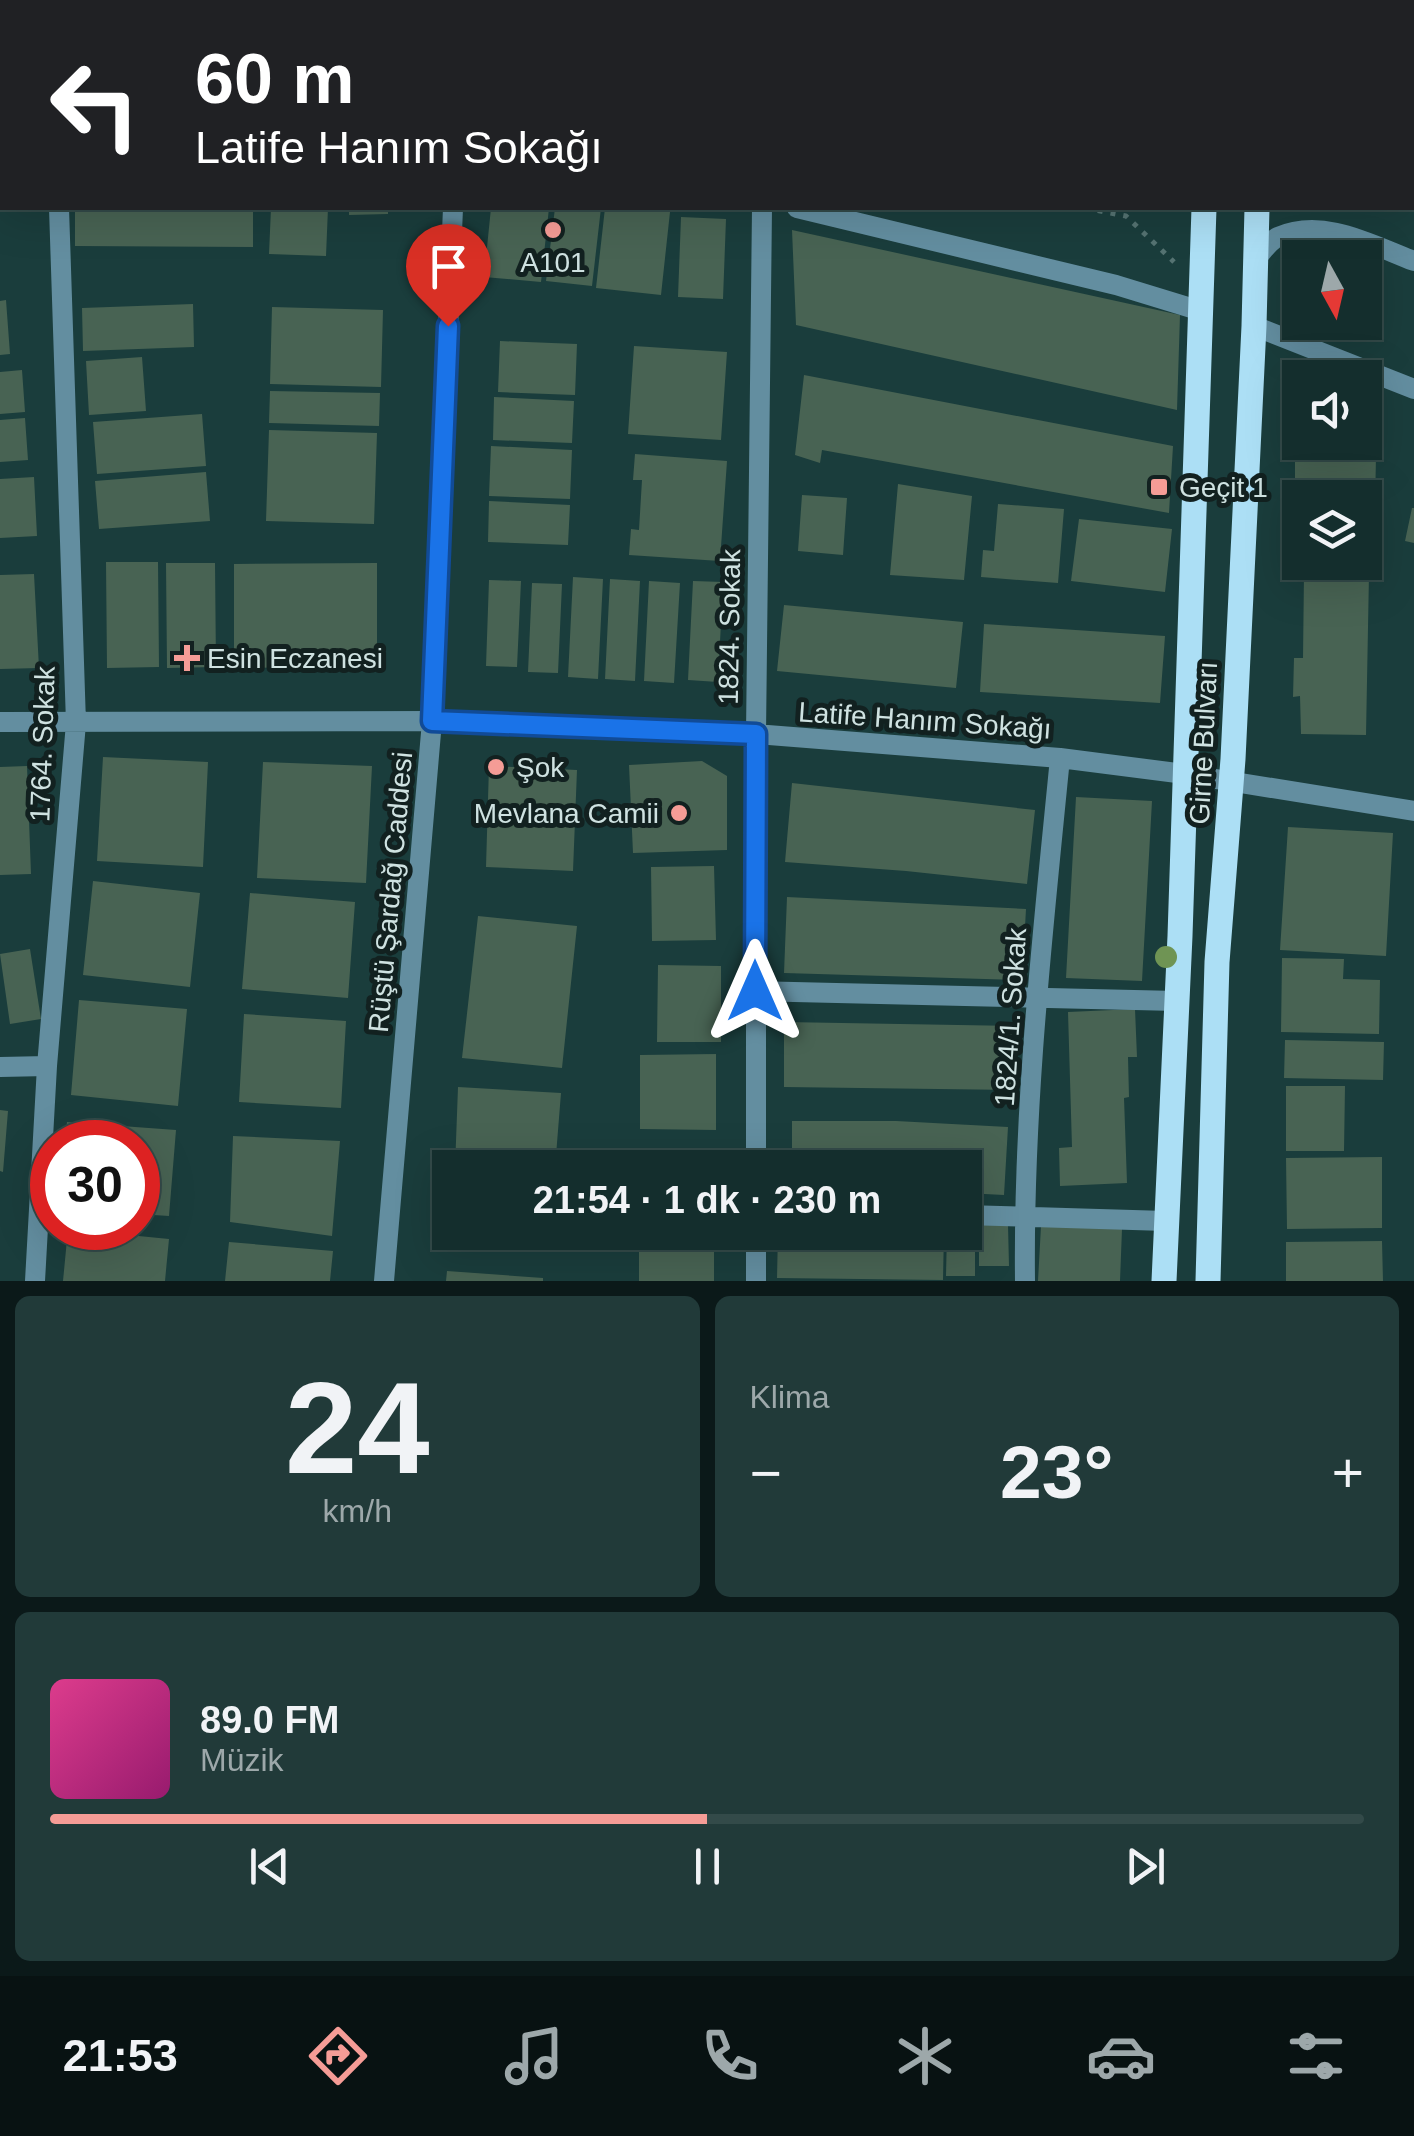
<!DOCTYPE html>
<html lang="tr">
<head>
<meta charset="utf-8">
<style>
	:root { --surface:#142e2d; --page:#213a39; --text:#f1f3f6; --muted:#9da8aa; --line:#334a49; --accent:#f59c96 }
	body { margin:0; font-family:Helvetica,sans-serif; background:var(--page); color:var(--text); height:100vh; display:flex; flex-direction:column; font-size:38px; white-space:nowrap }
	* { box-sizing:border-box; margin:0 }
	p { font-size:32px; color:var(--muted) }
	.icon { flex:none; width:55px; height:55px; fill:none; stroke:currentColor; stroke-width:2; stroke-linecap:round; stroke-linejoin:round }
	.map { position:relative; height:1281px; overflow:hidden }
	.side { display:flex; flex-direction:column; gap:15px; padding:15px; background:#0b1919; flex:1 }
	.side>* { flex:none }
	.hud { position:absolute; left:0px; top:0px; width:1415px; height:210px; box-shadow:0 10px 40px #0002,0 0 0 2px var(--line); background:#202124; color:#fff; overflow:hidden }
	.needle { width:65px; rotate:172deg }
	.controls { position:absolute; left:1282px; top:240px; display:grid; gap:20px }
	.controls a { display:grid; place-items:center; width:100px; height:100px; border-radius:0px; background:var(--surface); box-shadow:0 10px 40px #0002,0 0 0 2px var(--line); font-size:50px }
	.speed { position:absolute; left:30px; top:1120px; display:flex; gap:20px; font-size:50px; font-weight:700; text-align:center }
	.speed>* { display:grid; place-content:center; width:130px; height:130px; border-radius:50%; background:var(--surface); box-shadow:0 10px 40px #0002,0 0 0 2px var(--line); line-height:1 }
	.speed .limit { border:15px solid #d22; background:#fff; color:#111 }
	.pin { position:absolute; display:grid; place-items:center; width:85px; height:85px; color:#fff; margin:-102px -42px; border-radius:50% 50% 50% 0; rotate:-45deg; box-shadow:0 0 10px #0007 }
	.pin .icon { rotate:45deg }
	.me { position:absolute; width:110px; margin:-55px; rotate:0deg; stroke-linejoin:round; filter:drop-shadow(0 0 8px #0008) }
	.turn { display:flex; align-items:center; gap:35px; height:210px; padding:0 30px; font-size:45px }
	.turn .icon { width:130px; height:130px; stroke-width:2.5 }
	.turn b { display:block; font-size:70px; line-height:85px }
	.big { font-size:75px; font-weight:600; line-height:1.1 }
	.side .card { flex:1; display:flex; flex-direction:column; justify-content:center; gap:15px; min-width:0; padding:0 35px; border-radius:15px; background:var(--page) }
	.side .dial { align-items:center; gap:0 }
	.dial b { font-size:130px; line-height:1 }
	.song { display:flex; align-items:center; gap:30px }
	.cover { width:120px; height:120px; border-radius:15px; background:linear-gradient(135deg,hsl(330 70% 55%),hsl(320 70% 35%)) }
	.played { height:10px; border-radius:5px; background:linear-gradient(90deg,var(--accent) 50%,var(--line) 50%) }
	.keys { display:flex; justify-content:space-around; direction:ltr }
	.heat { display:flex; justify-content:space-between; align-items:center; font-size:55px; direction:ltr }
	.side .tiles { flex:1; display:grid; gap:15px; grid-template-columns:1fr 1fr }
	.card:last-child { grid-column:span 2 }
	.trip { position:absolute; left:432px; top:1150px; width:550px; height:100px; border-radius:0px; background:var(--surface); box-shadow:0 10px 40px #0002,0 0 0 2px var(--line); font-weight:600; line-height:100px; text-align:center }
	.tabs { display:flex; height:160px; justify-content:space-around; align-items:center; background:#081212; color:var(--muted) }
	.tabs .icon { width:70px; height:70px }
	.tabs .current { color:var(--accent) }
	.tabs b { font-size:45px; color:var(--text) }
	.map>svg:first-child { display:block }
</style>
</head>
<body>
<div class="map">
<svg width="1414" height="1281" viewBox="0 0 1414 1281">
	<rect width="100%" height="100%" fill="#1a3d3c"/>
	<path fill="#486353" d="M75 208H253V247L75 246Z
		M271 208H328L326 256 269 254Z
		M349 208H388V214L349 215Z
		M491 208H549L541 282 484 277Z
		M555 208H601L592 286 546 281Z
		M605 208H633L670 212 661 295 596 288Z
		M681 217 726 219 723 299 678 297Z
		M792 230 1180 315 1177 410 796 325Z
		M6 300 10 354 0 355V301Z
		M193 304 194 347 83 351 82 308Z
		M272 307 383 310 381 387 270 384Z
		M500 341 577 344 575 395 498 392Z
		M634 346 727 352 721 440 628 434Z
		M142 357 146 411 89 415 86 361Z
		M1295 368 1315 378H1300V442H1365V401L1377 406 1374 557H1365V498H1300V554H1295Z
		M22 370 25 412 0 414V372Z
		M804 375 1173 446 1169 513 822 450 820 463 795 455Z
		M270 391 380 393 379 426 269 423Z
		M494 397 574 401 572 443 493 440Z
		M202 414 206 466 97 474 93 422Z
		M25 418 28 460 0 462V420Z
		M269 430 377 433 374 524 266 521Z
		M491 446 572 450 570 499 489 496Z
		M635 454 727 461 720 561 629 555 631 529 639 530 642 480H633Z
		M206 472 210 521 99 529 95 481Z
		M34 477 37 536 0 538V479Z
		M898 484 972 496 964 580 890 575Z
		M802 495 847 498 843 555 798 551Z
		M489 501 570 505 568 545 488 542Z
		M998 504 1064 509 1058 583 981 577 983 550 994 551Z
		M1412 508H1414V543L1405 541Z
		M1079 519 1172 529 1165 592 1071 581Z
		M106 562H158L159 667 107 668Z
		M166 563H215L216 667 167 668Z
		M377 563V667L234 668V564Z
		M1304 573 1369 574 1366 735 1301 734 1300 696 1293 697 1294 658H1303Z
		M34 574 39 668 0 669V575Z
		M573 577 603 579 598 679 568 677Z
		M610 579 640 581 635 681 605 679Z
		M489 580 521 581 517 667 486 666Z
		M649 581 680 583 674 683 644 681Z
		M693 581 723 582 718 682 688 680Z
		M532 583 562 584 558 673 528 672Z
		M784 605 963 622 956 688 777 671Z
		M984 624 1165 636 1160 703 980 692Z
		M103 757 208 762 203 867 97 861Z
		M702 761 727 776V850L633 853 629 765Z
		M263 762 372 766 366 883 257 878Z
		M27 766 31 874 0 875V767Z
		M489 766 577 770 573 871 486 867Z
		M792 783 1035 810 1027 884 906 871 785 862Z
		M1076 797 1152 801 1142 981 1066 978Z
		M1288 827 1393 833 1386 956 1280 950Z
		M714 866 716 940 652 941 651 867Z
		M93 881 200 893 190 987 83 975Z
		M250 893 355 902 348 998 242 989Z
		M787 897 1026 909 1022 980 784 973Z
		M478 916 577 926 562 1068 462 1058Z
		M30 949 41 1019 10 1024 0 954Z
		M1282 958 1344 959 1343 979 1380 980 1379 1034 1281 1032Z
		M658 965 721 966V1042H657Z
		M79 1000 187 1009 178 1106 71 1095Z
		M1135 1009 1137 1057H1128L1129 1097 1124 1098 1127 1183 1060 1186 1059 1148 1072 1147 1068 1012Z
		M244 1014 346 1021 341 1108 239 1102Z
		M784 1022 1017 1026 1014 1090 784 1087Z
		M1285 1040 1384 1042 1383 1080 1284 1078Z
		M716 1054V1130L640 1129V1055Z
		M1286 1086H1345L1344 1151H1286Z
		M458 1087 561 1093 555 1168H455Z
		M0 1110 8 1111 3 1172 0 1171Z
		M792 1121H896L1008 1127 1004 1195 965 1193V1168H792Z
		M67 1122 176 1130 169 1216 138 1214V1142H65Z
		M233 1136 340 1141 332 1236 230 1222Z
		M640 1148 714 1149V1168H639Z
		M1382 1157V1228L1287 1229 1286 1158Z
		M965 1225H975V1276H946L947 1232H965Z
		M979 1225H1008L1009 1266H979Z
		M1041 1226 1122 1229 1120 1281H1038Z
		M68 1229 169 1239 165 1281H63Z
		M778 1232H944L943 1280 777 1278Z
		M639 1240H714V1281H639Z
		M1382 1241 1383 1281H1286V1242Z
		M229 1242 333 1251 330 1281H225Z
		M447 1271 543 1278V1281H446Z"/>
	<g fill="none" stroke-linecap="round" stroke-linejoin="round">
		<path stroke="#557372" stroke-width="5" stroke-dasharray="5 8" stroke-linecap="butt" d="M0 83H2
			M1085 208 1126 216 1174 262"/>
		<path stroke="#638ea0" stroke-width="20" d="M455 2V0
			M789 2V0
			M0 41H2
			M0 133H2
			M797 208 1116 285 1201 311
			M1256 259C1262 252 1269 241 1278 237 1323 217 1372 245 1414 261
			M1254 326 1414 389
			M0 722 432 721 756 734 1060 758 1185 774 1414 811
			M755 991 1177 1001
			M0 1067 47 1066
			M756 1168V734L762 208
			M965 1215 1166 1221
			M756 1232V1281
			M35 1281 47 1066 76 723 59 208
			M1025 1281C1023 1106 1043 931 1060 758"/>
		<path stroke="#638ea0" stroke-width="20" d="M384 1281 432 721 453 208"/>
		<path stroke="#acdff5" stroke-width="25" d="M1211 2V0
			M1260 2 1261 0
			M1164 1281 1180 936 1204 208
			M1208 1281 1217 962 1233 759 1254 326 1257 208"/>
	</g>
	<circle fill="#6f9454" cx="1166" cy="957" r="11"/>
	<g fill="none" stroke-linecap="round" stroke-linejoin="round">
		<defs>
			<path id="route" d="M448 326 432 721 756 734 755 991"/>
		</defs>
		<use href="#route" stroke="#114b97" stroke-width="25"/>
		<use href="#route" stroke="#1a73e8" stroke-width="18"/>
	</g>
	<g fill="#f59c96" stroke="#122120" stroke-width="4">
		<circle cx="553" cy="230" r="10"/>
		<rect x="1149" y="477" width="20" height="20" rx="5"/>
		<path d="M182 643h10v10h10v10h-10v10h-10v-10h-10v-10h10z"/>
		<circle cx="496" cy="767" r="10"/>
		<circle cx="679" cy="813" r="10"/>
	</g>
	<g text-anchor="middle" stroke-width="10" stroke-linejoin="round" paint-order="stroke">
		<g font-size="28" fill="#cfe2e1" stroke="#122120" text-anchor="start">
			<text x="553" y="272" text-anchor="middle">A101</text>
			<text x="1179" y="497">Geçit 1</text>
			<text x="207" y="668">Esin Eczanesi</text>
			<text x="516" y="777">Şok</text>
			<text x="659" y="823" text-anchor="end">Mevlana Camii</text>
		</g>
		<g font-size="28" fill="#cfe2e1" stroke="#122120">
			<text transform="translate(729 627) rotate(-89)" y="10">1824. Sokak</text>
			<text transform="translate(925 720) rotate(4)" y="10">Latife Hanım Sokağı</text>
			<text transform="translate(1203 743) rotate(-87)" y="10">Girne Bulvarı</text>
			<text transform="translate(42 744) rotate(-88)" y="10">1764. Sokak</text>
			<text transform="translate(390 892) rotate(-85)" y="10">Rüştü Şardağ Caddesi</text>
			<text transform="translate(1010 1017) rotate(-86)" y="10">1824/1. Sokak</text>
		</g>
	</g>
</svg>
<div class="controls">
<a><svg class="needle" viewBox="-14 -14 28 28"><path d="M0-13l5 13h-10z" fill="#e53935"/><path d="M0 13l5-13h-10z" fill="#9da8aa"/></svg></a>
<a><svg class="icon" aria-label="sound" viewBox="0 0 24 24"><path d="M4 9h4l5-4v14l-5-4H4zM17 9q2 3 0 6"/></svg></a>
<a><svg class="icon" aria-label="layers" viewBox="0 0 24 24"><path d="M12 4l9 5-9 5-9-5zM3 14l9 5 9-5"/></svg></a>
</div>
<div class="speed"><div class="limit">30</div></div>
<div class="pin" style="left:448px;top:326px;background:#d93025"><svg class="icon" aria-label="arrive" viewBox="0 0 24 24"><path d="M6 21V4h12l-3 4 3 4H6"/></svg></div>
<svg class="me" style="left:755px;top:991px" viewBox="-20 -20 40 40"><path d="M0-17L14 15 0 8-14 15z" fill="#1a73e8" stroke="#fff" stroke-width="4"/></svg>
<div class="trip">21:54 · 1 dk · 230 m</div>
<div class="hud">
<div class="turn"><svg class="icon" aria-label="left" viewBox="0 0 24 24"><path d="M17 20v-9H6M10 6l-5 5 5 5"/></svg><div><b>60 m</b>Latife Hanım Sokağı</div></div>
</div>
</div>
<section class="side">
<div class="tiles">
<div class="card dial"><b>24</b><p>km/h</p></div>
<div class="card"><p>Klima</p>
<div class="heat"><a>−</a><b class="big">23°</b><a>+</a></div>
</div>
<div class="card">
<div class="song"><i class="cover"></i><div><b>89.0 FM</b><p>Müzik</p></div></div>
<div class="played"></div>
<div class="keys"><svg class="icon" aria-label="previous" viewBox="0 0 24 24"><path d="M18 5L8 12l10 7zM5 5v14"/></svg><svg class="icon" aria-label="pause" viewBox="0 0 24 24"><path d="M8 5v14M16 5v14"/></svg><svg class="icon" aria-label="next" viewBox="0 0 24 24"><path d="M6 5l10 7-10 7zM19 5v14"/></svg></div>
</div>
</div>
</section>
<nav class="tabs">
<b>21:53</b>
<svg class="icon current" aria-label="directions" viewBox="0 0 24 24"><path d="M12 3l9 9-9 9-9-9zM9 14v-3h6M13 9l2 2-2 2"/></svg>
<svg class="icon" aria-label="music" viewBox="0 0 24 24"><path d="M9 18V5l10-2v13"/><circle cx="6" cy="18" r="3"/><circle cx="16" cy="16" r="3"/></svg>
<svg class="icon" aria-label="phone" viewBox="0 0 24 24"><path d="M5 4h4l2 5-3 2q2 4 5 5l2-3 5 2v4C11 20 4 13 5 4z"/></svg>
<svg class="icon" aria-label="climate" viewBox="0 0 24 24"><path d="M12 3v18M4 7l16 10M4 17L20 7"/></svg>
<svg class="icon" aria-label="car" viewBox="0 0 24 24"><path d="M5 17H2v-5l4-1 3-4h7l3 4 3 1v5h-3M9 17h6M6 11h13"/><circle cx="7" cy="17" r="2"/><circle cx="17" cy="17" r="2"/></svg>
<svg class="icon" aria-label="filters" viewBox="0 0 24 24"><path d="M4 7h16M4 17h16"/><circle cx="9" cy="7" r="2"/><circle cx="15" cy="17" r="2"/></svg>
</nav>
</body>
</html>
